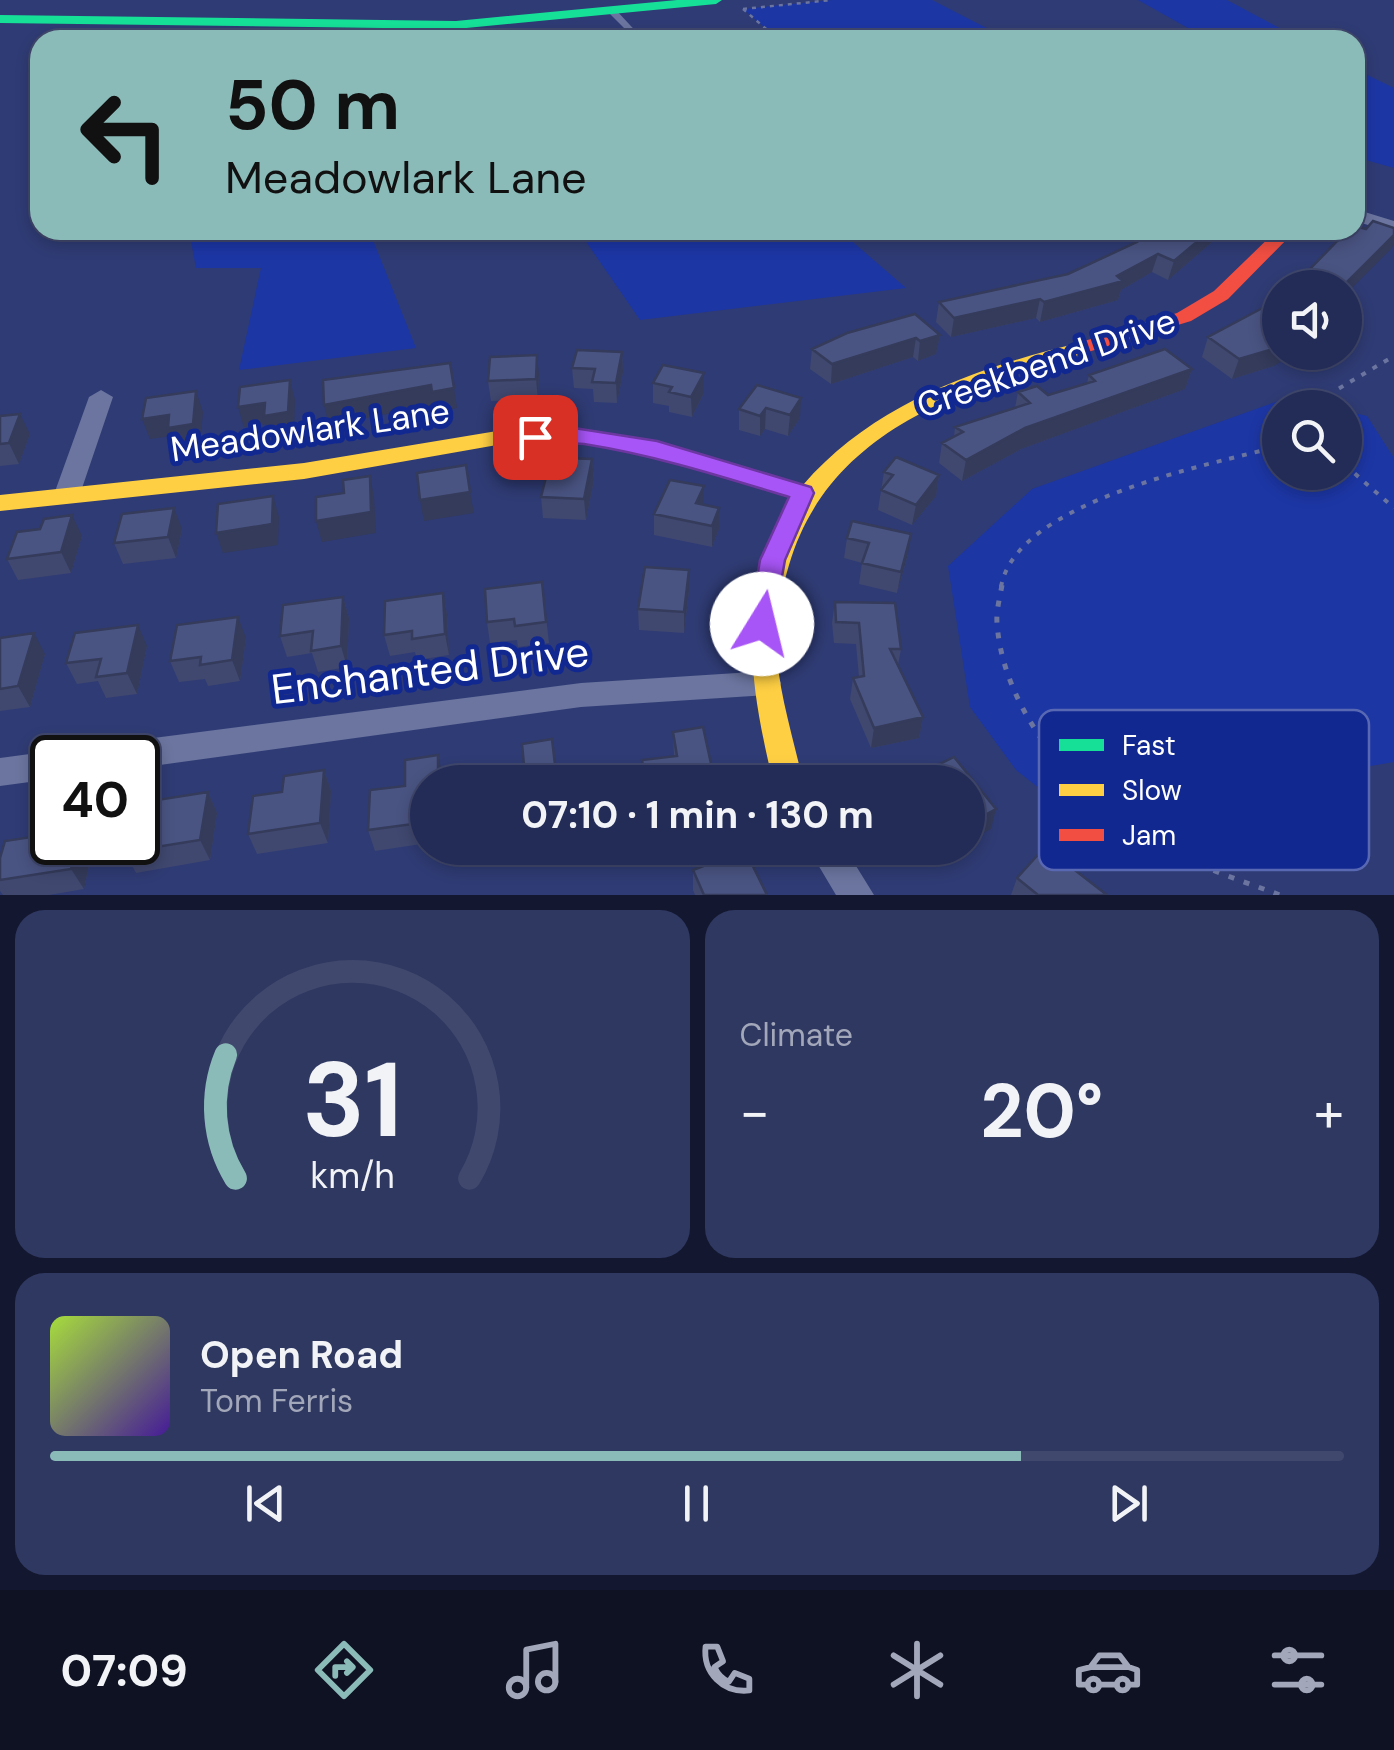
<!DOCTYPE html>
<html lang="en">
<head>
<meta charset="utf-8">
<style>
	:root { --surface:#232c57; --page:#2f3861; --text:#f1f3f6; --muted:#a3a7ba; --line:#40486d; --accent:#8bbbb9 }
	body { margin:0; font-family:"DM Sans",sans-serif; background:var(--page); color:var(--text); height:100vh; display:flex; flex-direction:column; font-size:38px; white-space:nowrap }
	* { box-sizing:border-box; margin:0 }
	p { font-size:32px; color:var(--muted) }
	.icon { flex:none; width:55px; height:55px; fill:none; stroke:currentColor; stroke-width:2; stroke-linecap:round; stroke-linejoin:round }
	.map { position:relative; height:895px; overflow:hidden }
	.sheet { display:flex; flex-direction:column; gap:15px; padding:15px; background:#131830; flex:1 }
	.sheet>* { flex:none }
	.top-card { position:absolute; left:30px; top:30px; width:1335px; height:210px; border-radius:30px; box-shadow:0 5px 15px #0003,0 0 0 2px var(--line); background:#8bbbb9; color:#111; overflow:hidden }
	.buttons { position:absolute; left:1262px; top:270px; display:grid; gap:20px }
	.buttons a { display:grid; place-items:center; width:100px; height:100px; border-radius:50%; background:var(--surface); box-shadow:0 5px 15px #0003,0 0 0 2px var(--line); font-size:50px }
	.speed { position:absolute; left:30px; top:735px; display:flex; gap:20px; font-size:50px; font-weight:700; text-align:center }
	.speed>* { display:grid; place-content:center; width:130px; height:130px; border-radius:50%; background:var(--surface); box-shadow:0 5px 15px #0003,0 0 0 2px var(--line); line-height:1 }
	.speed .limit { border:5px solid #111; border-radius:15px; background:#fff; color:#111 }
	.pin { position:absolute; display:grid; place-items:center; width:85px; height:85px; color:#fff; margin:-42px; border-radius:20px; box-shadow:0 5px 15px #0006 }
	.me { position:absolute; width:110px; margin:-55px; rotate:9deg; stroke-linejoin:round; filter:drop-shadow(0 0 8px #0008) }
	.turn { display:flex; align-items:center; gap:35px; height:210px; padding:0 30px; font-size:45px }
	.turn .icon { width:130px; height:130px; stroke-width:2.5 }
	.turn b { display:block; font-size:70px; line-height:85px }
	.big { font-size:75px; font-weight:700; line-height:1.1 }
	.sheet .widget { flex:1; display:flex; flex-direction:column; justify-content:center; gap:15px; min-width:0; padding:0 35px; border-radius:30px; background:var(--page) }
	.sheet .dial { align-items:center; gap:0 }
	.dial svg { height:260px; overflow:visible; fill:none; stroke:var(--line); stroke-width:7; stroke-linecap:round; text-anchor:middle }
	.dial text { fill:var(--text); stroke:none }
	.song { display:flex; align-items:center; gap:30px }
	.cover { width:120px; height:120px; border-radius:15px; background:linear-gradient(135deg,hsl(80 70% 55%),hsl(260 70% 35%)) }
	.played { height:10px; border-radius:5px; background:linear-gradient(90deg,var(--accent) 75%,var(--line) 75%) }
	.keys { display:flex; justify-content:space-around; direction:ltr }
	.heat { display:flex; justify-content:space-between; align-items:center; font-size:55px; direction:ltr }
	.sheet .tiles { flex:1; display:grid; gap:15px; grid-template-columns:1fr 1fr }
	.widget:last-child { grid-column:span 2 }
	.trip { position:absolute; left:410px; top:765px; width:575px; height:100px; border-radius:50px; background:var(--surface); box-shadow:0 5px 15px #0003,0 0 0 2px var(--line); font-weight:700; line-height:100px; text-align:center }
	.tabs { display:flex; height:160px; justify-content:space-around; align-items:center; background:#0e1223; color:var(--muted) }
	.tabs .icon { width:70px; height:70px }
	.tabs .current { color:var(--accent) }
	.tabs b { font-size:45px; color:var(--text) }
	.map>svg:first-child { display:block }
</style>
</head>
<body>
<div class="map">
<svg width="1394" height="895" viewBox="0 0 1394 895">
	<rect width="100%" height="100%" fill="#2f3b74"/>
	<path fill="#1c36a4" d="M832 0H932L1010 40H779L743 9Z
		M1138 0H1227L1302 40H1081L1195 32Z
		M1355 69 1394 88V168L1355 157Z
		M189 230H369L416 348 239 370 261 268H196Z
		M578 230H839L906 288 640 320Z
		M1287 398 1328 407 1280 408V472H1345V411L1367 416 1394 458V762L1169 800 1106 841 1016 770 970 707 948 566 1032 489Z"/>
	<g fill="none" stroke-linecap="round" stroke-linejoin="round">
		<path stroke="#6b759f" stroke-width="2.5" stroke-dasharray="4 5" stroke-linecap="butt" d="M743 9 832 0
			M743 9 779 40"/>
		<path stroke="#6b759f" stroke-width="4" stroke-dasharray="5 8" stroke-linecap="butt" d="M1322 408 1338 389 1394 356
			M1345 465 1394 508
			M1001 587C1016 501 1209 465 1280 446"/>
		<path stroke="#6b759f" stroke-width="5" stroke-dasharray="6 10" stroke-linecap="butt" d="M1002 585C1000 597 996 611 997 623 1003 712 1078 798 1152 841 1192 865 1237 879 1280 895"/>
		<path fill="#6b759f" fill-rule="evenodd" d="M609 9H615L644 40H636L609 13Z"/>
		<path fill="#6b759f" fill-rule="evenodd" d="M1355 209 1394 221V233L1355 221Z
			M101 390 113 397 79 497 75 503H57L53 497 89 397Z
			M766 671 777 674 781 683 777 692 766 695 581 707 138 768V758H91L95 748 107 744 581 683Z
			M52 751 65 758H52V779L0 786V758Z
			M808 848H845L874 895H836Z"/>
		<path fill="#16e098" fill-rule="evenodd" d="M677 0H722L716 4 456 29 0 23V15L456 21Z"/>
		<path fill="#ffcf43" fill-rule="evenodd" d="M1078 343 1085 345 1088 349 1085 353C963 389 829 429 789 565 782 589 776 614 776 640 777 689 793 735 803 782H773C748 676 736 597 794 499L655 456 574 442 497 445 304 479 0 511V495L304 463 497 431 574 428 657 442 803 485C873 404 976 368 1078 343Z"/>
		<path fill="#f24e42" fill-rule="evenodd" d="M1277 230H1296L1228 299 1191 321 1078 355 1068 349 1071 345 1177 313 1214 291Z"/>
	</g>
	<path fill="#404870" d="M1226 230 1168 280 1152 272 1121 290 1118 300 1040 322 1036 318 951 337 936 322 939 302 1068 274Z
		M1268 305 1274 366 1232 379 1202 357 1208 337Z
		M940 335 936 354 918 361 913 357 831 384 810 369 812 349Z
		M622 352 623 372 617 403 594 402 593 389 574 388 572 368Z
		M1192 369 1185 389 1021 449 962 481 939 463 942 443 954 437 955 427 1015 408 1018 392 1048 395 1087 383 1089 375Z
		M704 373V393L692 417 669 412V406L653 403V383Z
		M539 374 538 399 491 401 488 381Z
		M757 385 800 418 788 436 765 429 760 436 739 430V409Z
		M0 416 30 434 19 464 0 466Z
		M592 459 594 480 586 520 543 518 541 497 562 473Z
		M884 472 939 475 936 496 912 525 878 510Z
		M704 505 719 508V529L712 547 654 535V514Z
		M852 521 908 554 897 593 859 584 862 563 844 558 847 538Z
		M182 529 176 558 123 564 114 543Z
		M82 536 71 573 18 580 7 559Z
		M689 570V591L684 633 639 630 638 609Z
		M542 582 549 643 518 647 517 640 490 643 487 622Z
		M443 593 447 614 449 655 417 660 415 652 390 656 384 635Z
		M343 597 349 618 347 667 318 672 312 653 287 657 280 636Z
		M835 602 901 649 898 665 923 717 919 738 871 748 850 699 853 678 859 677 856 644 834 643 832 623Z
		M0 638 45 654 30 707 0 711Z
		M246 638 240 681 208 686 205 679 179 682 170 661Z
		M147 646 137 694 106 698 98 681 77 684 66 663Z
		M673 732 715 782H644L642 760 674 756Z
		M324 770 331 791 328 843 257 854 248 834 282 792Z
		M443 776V782H428V843L375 851 368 830 405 786Z
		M208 792 217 813 210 860 136 873 125 852Z
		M52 842H94L84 889 49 895H3L0 891V858Z
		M926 848H956L934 859Z
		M693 870 767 895H695L693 890Z
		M1017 878 1107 895H1011Z"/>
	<path fill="#343b5b" d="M1211 230H1226L1168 280 1174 261Z
		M1394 235V243L1392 248 1345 295V288H1341Z
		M1158 254 1152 272 1121 290 1118 300 1040 322 1044 302 1117 276Z
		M1040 299 1036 318 951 337 954 318Z
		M940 335 936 354 918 361 920 341Z
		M916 338 913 357 831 384 832 364Z
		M1280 347V352H1296L1274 366 1232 379 1239 359Z
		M622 352 623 372 617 403 616 383Z
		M537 355 539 374 538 399 536 379Z
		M1192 369 1185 389 1021 449 962 481 966 460 1025 428Z
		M704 373V393L692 417 691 397Z
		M290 380 295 400 294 433 270 436 266 424 244 427 238 407 265 403Z
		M431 385 454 388 457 408 435 412 434 405 329 425 324 405Z
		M196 391 203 412 200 444 175 448 171 436 150 439 142 419 169 415Z
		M801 398 800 418 788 436 790 415Z
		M766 408 765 429 760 436V416Z
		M20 414 30 434 19 464 9 443Z
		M592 459 594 480 586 520 584 499Z
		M939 475 936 496 912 525 916 505Z
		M370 476 374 497 376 533 322 542 316 521Z
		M704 486V507L696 524V503Z
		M470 492 474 513 424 521 420 500Z
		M273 496 279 517 278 545 223 553 216 533Z
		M174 508 182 529 176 558 168 537Z
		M719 508V529L712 547V526Z
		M72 515 82 536 71 573 61 552Z
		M911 534 908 554 897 593 901 572Z
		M689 570V591L684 633V612Z
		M443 593 447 614 449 655 445 634Z
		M343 597 349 618 347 667 341 646Z
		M238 617 246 638 240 681 232 660Z
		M138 625 147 646 137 694 127 673Z
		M34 633 45 654 30 707 18 686Z
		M923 717 919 738 871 748 874 728Z
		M438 755 443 776V782H438Z
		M324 770 331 791 328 843 320 823Z
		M208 792 217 813 210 860 200 840Z
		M996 809 991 829 968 841V824Z
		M77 842H94L84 889 71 869Z
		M937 848H956L934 859Z"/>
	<path fill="#4a5482" stroke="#343b5b" stroke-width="2.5" d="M1373 221 1394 228V235L1341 288H1289L1302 277 1348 230H1355V226L1366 229Z
		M1154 230H1211L1174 261 1158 254 1117 276 1123 281 1044 302 1040 299 954 318 939 302 1068 274 1137 242Z
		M1280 295V347L1239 359 1208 337 1268 305Z
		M915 314 940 335 920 341 916 338 832 364 812 349 847 333Z
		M1165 349 1192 369 1025 428 966 460 942 443 963 432 955 427 1030 403 1018 392 1037 386 1048 395 1095 381 1089 375Z
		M577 350 622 352 616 383 592 382 595 369 572 368Z
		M537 355 536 379 488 381 490 357Z
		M450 363 454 388 432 392 431 385 324 405 323 380Z
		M663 365 704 373 691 397 669 392 672 387 653 383Z
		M290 380 288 412 264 416 265 403 238 407 240 387Z
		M757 385 801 398 790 415 766 408 760 416 739 409Z
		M196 391 193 424 168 428 169 415 142 419 146 398Z
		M20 414 9 443 0 444V416Z
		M896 457 939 475 916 505 881 490 893 475 884 472Z
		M566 458 592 459 584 499 541 497 547 473H562Z
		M466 465 470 492 420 500 417 473Z
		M370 476 371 512 316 521V497L344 493 343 480Z
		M670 480 704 486 696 503 719 508 712 526 654 514Z
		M273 496 272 524 216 533 218 504Z
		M174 508 168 537 114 543 122 514Z
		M72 515 61 552 7 559 17 532 40 529 44 519Z
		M852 521 911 534 901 572 862 563 869 543 847 538Z
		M645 567 689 570 684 612 638 609Z
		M542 582 546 622 515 626 514 619 487 622 485 589Z
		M443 593 445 634 412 639V631L384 635 385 601Z
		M343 597 341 646 311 651 313 631 280 636 283 605Z
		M835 602 895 603 901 649H890L923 717 874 728 853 678 864 676 859 623 836 622Z
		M238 617 232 660 200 665 201 657 170 661 177 625Z
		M138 625 127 673 96 677 101 659 66 663 75 633Z
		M34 633 18 686 0 689V638Z
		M703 727 715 782H646L642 760 677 756 673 732Z
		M552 739 557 782H489L488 770 524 765 522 744Z
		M438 755V782H428V822L368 830 370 790 405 786V760Z
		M954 757 996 809 968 824V782H922L917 775Z
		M324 770 320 823 248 834 253 796 282 792 284 776Z
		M208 792 200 840 125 852 127 842H138V803Z
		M51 808H52V842H77L71 869 0 880V858L5 841 45 835Z
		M1045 847 1107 895H1038L1017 878Z
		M745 850 767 895H704L693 870Z"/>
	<path fill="#a855f7" stroke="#6d37a1" stroke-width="2.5" d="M574 428 657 441 811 487 814 493 785 560 772 632H753L749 624 760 560 789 497C720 476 654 455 584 444 566 441 537 450 524 437L535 430Z"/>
	<g text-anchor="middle" stroke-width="10" stroke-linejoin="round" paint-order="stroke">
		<g font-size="35" fill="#fff" stroke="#122891">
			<text transform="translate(1046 363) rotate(-19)" y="12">Creekbend Drive</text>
			<text transform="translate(310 430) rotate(-8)" y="12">Meadowlark Lane</text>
		</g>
		<g font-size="42" fill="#fff" stroke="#122891">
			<text transform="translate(430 670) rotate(-7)" y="15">Enchanted Drive</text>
		</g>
	</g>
	<rect x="1039" y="710" width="330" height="160" rx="15" fill="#122891" stroke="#5968b2" stroke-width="2.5"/>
	<rect x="1059" y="739" width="45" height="12" fill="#16e098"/>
	<rect x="1059" y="784" width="45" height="12" fill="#ffcf43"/>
	<rect x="1059" y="829" width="45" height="12" fill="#f24e42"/>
	<g font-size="28" fill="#fff">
		<text x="1122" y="755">Fast</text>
		<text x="1122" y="800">Slow</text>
		<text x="1122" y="845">Jam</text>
	</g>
</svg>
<div class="buttons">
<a><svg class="icon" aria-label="sound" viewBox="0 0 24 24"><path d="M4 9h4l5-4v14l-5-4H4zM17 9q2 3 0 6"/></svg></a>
<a><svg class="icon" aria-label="search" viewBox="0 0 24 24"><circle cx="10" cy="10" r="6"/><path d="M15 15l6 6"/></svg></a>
</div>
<div class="speed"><div class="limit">40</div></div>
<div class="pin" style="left:535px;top:437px;background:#d93025"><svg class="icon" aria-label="arrive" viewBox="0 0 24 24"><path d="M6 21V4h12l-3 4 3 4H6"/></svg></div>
<svg class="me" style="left:762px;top:624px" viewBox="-20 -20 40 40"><circle r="19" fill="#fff"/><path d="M0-13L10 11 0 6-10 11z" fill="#a855f7"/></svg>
<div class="trip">07:10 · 1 min · 130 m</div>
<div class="top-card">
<div class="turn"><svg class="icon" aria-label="left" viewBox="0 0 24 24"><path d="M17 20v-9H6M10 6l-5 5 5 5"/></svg><div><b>50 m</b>Meadowlark Lane</div></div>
</div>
</div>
<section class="sheet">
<div class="tiles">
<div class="widget dial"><svg viewBox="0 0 100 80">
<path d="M14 69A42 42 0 1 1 86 69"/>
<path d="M14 69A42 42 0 0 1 11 31" stroke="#8bbbb9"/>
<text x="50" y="56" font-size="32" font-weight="700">31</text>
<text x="50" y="72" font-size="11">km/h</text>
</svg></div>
<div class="widget"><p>Climate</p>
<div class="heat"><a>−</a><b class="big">20°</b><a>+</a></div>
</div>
<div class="widget">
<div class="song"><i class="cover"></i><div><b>Open Road</b><p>Tom Ferris</p></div></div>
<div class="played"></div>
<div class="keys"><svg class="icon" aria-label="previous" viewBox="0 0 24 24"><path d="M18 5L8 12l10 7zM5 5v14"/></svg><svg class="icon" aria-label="pause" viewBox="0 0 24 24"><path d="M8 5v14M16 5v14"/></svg><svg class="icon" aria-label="next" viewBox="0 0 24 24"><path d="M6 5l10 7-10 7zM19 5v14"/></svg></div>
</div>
</div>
</section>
<nav class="tabs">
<b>07:09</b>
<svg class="icon current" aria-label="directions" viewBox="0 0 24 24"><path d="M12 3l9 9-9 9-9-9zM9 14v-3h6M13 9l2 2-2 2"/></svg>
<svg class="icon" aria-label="music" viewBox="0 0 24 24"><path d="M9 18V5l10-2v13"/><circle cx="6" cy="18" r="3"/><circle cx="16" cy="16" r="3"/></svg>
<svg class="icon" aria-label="phone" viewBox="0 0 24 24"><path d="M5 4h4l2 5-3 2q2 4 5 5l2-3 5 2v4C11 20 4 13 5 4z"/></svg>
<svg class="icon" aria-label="climate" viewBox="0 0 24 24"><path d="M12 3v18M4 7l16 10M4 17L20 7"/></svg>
<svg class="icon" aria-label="car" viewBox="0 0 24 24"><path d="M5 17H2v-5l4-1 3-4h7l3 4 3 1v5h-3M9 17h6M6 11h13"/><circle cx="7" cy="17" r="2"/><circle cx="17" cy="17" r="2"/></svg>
<svg class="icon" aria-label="filters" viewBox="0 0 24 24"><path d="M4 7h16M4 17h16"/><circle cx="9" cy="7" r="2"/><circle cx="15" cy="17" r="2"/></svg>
</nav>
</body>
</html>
